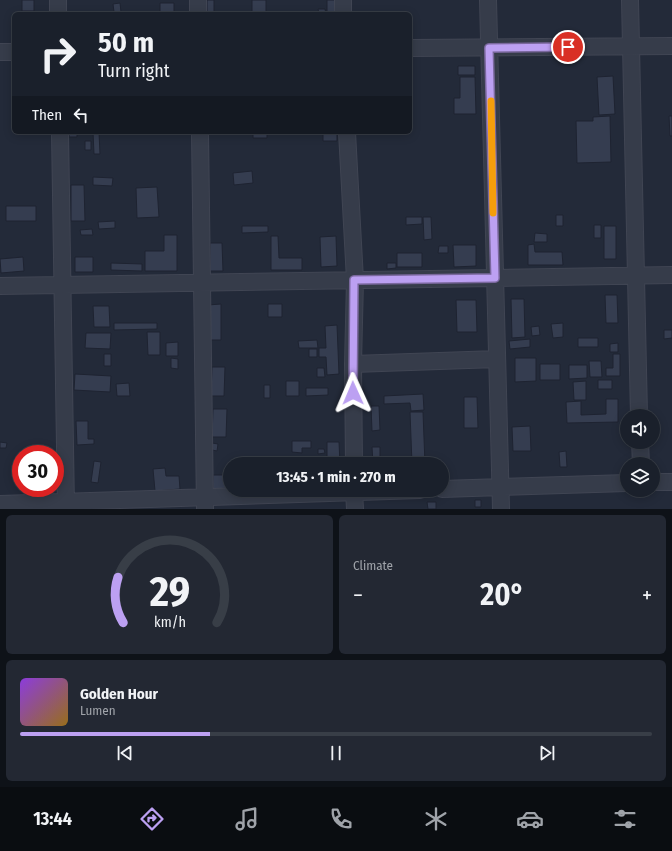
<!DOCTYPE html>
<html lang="en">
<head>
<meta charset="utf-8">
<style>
	:root { --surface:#1a202b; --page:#232833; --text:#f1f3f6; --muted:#9fa3a9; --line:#383e47; --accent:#bca0f2 }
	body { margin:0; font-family:"Fira Sans Condensed",sans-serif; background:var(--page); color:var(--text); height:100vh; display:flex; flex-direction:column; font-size:15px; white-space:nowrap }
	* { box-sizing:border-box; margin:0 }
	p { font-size:13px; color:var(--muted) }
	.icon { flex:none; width:22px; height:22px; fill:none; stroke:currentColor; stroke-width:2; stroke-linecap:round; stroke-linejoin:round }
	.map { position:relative; height:509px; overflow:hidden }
	.side { display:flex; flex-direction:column; gap:6px; padding:6px; background:#0e1218; flex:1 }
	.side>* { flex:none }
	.banner { position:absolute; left:12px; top:12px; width:400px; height:122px; border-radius:6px; box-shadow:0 2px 10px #0003,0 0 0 1px var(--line); background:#1a202b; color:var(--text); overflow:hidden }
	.controls { position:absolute; left:620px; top:409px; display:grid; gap:8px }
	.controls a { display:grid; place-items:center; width:40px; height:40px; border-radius:50%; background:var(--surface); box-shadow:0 2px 10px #0003,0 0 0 1px var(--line); font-size:20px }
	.speed { position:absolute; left:12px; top:445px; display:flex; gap:8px; font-size:20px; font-weight:700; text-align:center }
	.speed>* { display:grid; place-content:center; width:52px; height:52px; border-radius:50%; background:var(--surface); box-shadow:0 2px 10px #0003,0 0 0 1px var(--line); line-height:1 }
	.speed .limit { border:6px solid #d22; background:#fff; color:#111 }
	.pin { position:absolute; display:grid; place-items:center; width:34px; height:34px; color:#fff; margin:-17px; border:2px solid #fff; border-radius:50%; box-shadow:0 1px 4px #0007 }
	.me { position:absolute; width:44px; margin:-22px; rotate:359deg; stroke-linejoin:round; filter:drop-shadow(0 0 3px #0008) }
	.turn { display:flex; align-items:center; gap:14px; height:84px; padding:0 20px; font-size:18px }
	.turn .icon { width:52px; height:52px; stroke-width:2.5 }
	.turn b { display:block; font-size:28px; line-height:34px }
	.then { display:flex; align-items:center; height:38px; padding:0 20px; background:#0003; gap:8px; font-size:15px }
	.big { font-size:30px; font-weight:700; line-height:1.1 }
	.side .widget { flex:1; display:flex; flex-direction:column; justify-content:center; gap:6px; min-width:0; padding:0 14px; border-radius:6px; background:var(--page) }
	.side .dial { align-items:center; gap:0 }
	.dial svg { height:104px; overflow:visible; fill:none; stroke:var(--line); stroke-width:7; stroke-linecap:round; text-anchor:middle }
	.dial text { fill:var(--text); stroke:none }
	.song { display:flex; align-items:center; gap:12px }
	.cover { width:48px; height:48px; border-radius:6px; background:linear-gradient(135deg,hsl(270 70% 55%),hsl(40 70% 35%)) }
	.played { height:4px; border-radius:2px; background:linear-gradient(90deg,var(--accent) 30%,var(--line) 30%) }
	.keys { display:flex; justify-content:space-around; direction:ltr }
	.heat { display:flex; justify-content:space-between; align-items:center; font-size:22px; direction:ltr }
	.side .tiles { flex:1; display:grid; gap:6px; grid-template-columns:1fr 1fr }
	.widget:last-child { grid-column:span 2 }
	.trip { position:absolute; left:223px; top:457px; width:226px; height:40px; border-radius:20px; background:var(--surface); box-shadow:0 2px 10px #0003,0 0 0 1px var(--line); font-weight:700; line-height:40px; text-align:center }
	.tabs { display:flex; height:64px; justify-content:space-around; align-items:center; background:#0a0d11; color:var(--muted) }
	.tabs .icon { width:28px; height:28px }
	.tabs .on { color:var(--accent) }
	.tabs b { font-size:18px; color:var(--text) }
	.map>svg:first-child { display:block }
</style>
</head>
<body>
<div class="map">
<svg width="672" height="509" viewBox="0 0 672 509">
	<rect width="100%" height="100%" fill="#232a39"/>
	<path fill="#353d50" stroke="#1e2331" d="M22 0H34V11H22Z
		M207 0H214V14H207Z
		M252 0H266V14H252Z
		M327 0H335V14H327Z
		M120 3 121 12H114L113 4Z
		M160 3H174V14H160Z
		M318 9H325L326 14H319Z
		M458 66H475V75H458Z
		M613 76 615 114 599 115 597 77Z
		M460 77H475L476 114H454V98H460Z
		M610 116 611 162 577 163 576 121H593V117Z
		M669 116H672V136H670Z
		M69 132H77V137H69Z
		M93 132H99L100 154H94Z
		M146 132H161V134L145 133Z
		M253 132H267V138H253Z
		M323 132H337V141H323Z
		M85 141H91V150H85Z
		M252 171 253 183 234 185 233 173Z
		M93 177 113 178 112 186 93 185Z
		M71 185H84L85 221H71Z
		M157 187 159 217 137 218 136 188Z
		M6 206H36V221H6Z
		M556 215H563V226H556Z
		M406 217H422V224L406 225Z
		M423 217H431L432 239 424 240Z
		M115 221V228L99 229 98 222Z
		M594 225H601V238H594Z
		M242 226H268V232L242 233Z
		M604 226H616V259H604Z
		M92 229 93 235H81L80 230Z
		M535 233 547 234V242H534Z
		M164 235H177V271H145V251H164Z
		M271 236H278L279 258H302V270H271Z
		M336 236 337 266 321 267 320 237Z
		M210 243H222L223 271H210Z
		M534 244 535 252H562L563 265H528V245Z
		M453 245H476V266L454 267Z
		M439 246H448V253H438Z
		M397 253H422V267H397Z
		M23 257 24 271 1 273 0 259Z
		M75 257H93V272H75Z
		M111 263 142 264V271L111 270Z
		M387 263H396V268L387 269Z
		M605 295H617L618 323H606Z
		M511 299H524L525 337 512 338Z
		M456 300H476L477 332H457Z
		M221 304V340H208V305Z
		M268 304H282V317H268Z
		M93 306H109L110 327H94Z
		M114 323H157V329L114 330Z
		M563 323V337L553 338 551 324Z
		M337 325 339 374 327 375 326 357H319V348H326L325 326Z
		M539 326 540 335 532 336 531 327Z
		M664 330H672V338L664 339Z
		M147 332H160V355H148Z
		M86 333H111L110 349 85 348Z
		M578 338H598V347H578Z
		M530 339V347L510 349 509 341Z
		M317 340 318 348H299L298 341Z
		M178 342V356H166V343Z
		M618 343V352H610V344Z
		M309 349H317V357H309Z
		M104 354H111V366H104Z
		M613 354H620V376H606V368H613Z
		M171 358 178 359V369L171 368Z
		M515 358H536V381L515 382Z
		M589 361H601L602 377H590Z
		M540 364H560V380H540Z
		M569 365H587V378L569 379Z
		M212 367H225L224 396H211Z
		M317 368H324L325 377H317Z
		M75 374 111 376 110 392 74 390Z
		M598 380H612V389H598Z
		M286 381H299V396H286Z
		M586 381V400H574L573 382Z
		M129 383 130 396H117L116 384Z
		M264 385H270V398H264Z
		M306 388H328V395L306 396Z
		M423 394 424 410 411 411 410 403 384 404V396Z
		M464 397H477L478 428H464Z
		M606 399H618V422L567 423 566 402 581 401V415L606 414Z
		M371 406H379L380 430 372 431Z
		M213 409H227L226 437H212Z
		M410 412H423L425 464H412Z
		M76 421H88V439H94V444L77 445Z
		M530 426 531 451H513L512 427Z
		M292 441H311V448H302V453L292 452Z
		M0 442 7 443 6 448H0Z
		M327 442H339L340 464H327Z
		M212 443 218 444 217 451 212 450Z
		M372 447H380V464H373Z
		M318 449H324L325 453 318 454Z
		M566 451 567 467H560L559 452Z
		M364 457H371V464H365Z
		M94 461 101 462 98 483 91 482Z
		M165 468 166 476H179L180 489 155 491 153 469Z
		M213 475H230V488L213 489Z
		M475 500H481V507H475Z
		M427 502H436V509H428Z"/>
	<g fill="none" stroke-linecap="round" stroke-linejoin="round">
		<defs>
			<path id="minor" d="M58 0V14
				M198 0V14
				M343 0V14
				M488 0 501 509
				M630 0 639 416
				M410 48 672 46
				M0 52H14
				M60 132 66 509
				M200 132 205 509
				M347 132 355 280 353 364 354 464
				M0 286 672 275
				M353 364 497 359
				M640 442 641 464
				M653 482H672
				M442 489 627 483
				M354 490 355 509
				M0 504 420 490"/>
		</defs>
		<use href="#minor" stroke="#404553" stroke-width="18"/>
		<use href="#minor" stroke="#363c4a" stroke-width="16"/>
	</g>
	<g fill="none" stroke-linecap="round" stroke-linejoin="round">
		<defs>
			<path id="route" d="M353 393 354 280 495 278 489 48 568 47"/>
		</defs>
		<use href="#route" stroke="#7a689d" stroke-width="10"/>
		<use href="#route" stroke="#bca0f2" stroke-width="7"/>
		<path stroke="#f59e0b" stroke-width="7" d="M491 101 493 213"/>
	</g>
</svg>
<div class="controls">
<a><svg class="icon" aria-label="sound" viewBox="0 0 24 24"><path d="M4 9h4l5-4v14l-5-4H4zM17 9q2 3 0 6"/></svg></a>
<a><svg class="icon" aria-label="layers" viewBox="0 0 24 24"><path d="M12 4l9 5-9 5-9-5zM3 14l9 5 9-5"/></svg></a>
</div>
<div class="speed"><div class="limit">30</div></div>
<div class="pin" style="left:568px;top:47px;background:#d93025"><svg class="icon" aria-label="arrive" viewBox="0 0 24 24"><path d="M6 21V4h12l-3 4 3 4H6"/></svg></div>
<svg class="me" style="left:353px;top:393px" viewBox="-20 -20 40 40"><path d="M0-17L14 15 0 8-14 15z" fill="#bca0f2" stroke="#fff" stroke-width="4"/></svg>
<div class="trip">13:45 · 1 min · 270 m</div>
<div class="banner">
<div class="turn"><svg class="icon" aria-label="right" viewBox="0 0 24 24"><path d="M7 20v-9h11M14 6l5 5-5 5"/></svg><div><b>50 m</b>Turn right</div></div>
<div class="then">Then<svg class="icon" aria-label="left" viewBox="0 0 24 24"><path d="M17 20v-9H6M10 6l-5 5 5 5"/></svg></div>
</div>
</div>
<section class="side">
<div class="tiles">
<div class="widget dial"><svg viewBox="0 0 100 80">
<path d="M14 69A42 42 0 1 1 86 69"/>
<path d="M14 69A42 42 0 0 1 10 34" stroke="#bca0f2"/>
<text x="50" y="56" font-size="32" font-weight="700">29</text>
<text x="50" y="72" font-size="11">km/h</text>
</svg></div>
<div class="widget"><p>Climate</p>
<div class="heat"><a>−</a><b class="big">20°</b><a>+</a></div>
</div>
<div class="widget">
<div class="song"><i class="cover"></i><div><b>Golden Hour</b><p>Lumen</p></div></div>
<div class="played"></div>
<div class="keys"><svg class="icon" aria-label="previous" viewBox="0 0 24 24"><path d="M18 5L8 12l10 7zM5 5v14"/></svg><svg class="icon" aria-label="pause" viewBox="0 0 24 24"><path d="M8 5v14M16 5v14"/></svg><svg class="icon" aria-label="next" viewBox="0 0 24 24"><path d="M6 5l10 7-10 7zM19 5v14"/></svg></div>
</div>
</div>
</section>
<nav class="tabs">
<b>13:44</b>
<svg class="icon on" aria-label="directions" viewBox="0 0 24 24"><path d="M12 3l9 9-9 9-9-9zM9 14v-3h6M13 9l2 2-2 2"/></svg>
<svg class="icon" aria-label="music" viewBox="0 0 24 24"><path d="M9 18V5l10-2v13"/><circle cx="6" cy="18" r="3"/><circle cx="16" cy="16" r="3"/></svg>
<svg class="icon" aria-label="phone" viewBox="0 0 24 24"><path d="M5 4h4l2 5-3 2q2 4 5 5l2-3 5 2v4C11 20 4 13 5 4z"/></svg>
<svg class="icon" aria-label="climate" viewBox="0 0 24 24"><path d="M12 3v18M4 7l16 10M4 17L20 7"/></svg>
<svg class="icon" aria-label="car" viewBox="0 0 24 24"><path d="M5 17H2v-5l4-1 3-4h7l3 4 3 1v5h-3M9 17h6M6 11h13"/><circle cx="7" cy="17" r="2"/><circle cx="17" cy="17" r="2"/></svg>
<svg class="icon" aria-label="filters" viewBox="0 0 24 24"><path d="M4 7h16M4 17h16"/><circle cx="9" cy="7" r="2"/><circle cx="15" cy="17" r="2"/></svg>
</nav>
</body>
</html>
